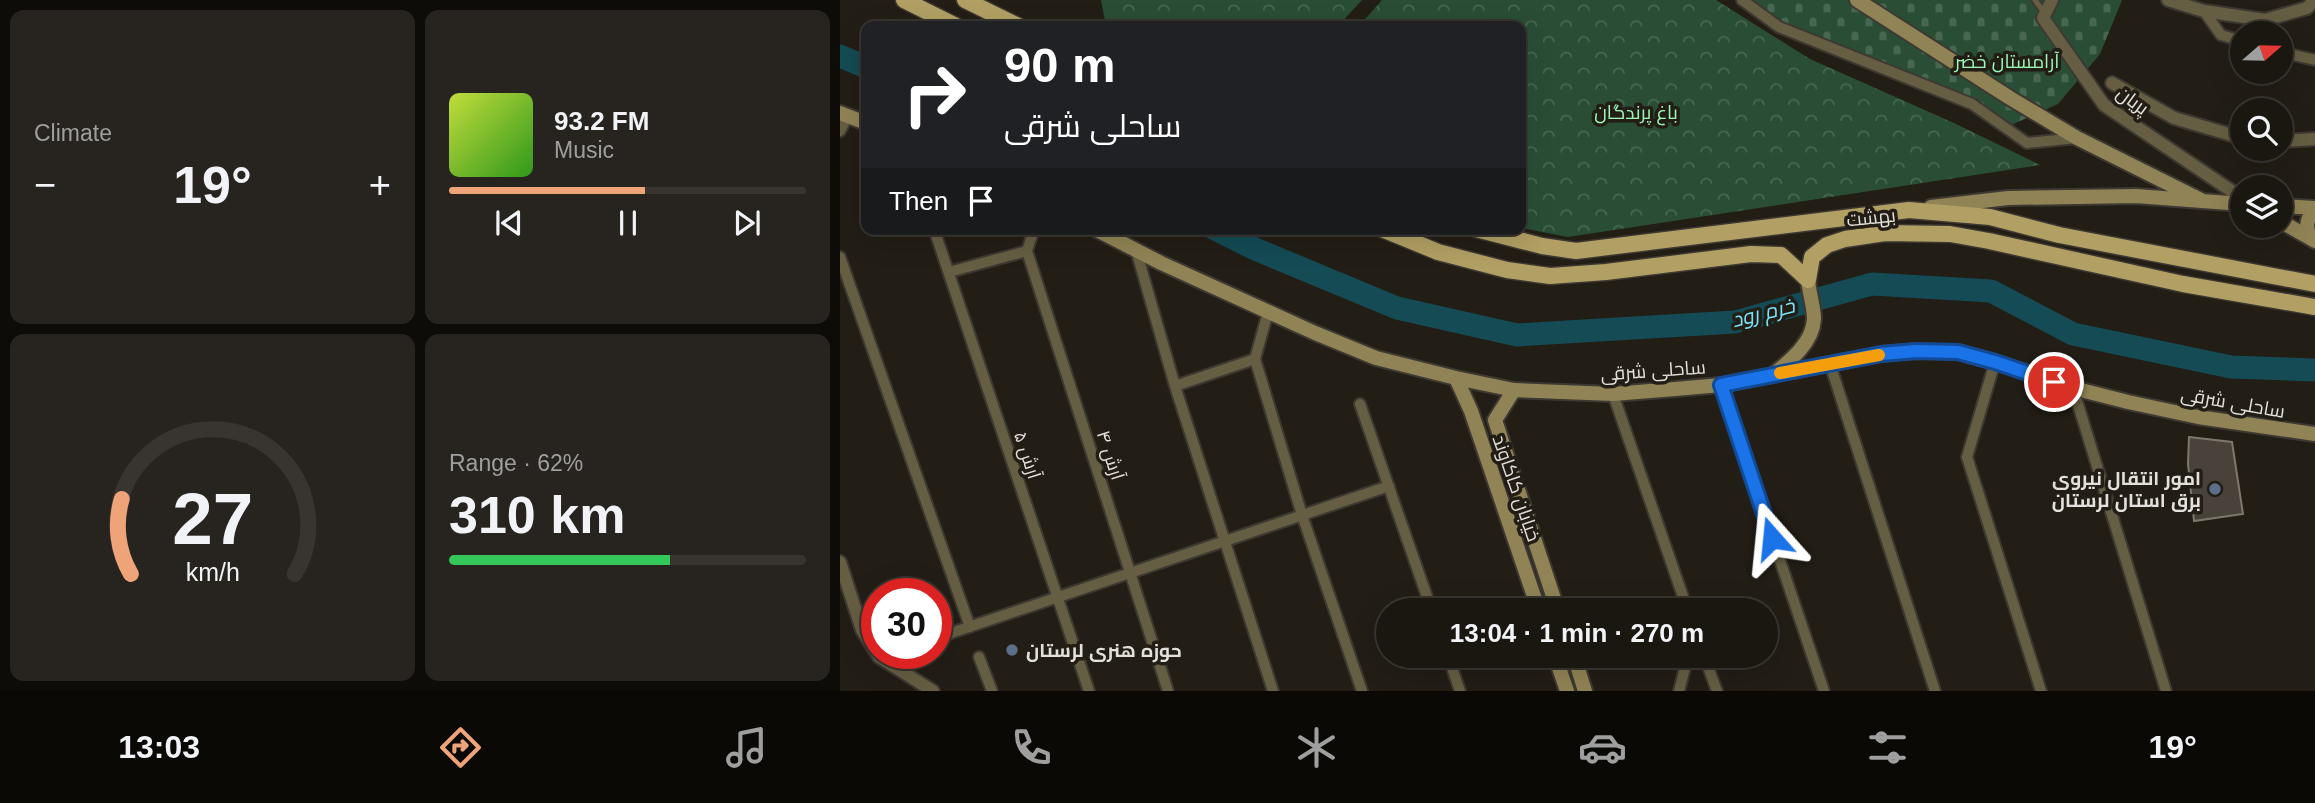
<!DOCTYPE html>
<html lang="en">
<head>
<meta charset="utf-8">
<style>
	:root { --surface:#1a1610; --page:#27231e; --text:#f1f3f6; --muted:#9f9f9f; --line:#383530; --accent:#efa378 }
	body { margin:0; font-family:Helvetica,Cairo,sans-serif; background:var(--page); color:var(--text); height:100vh; display:flex; flex-direction:column; font-size:26px; white-space:nowrap }
	* { box-sizing:border-box; margin:0 }
	p { font-size:23px; color:var(--muted) }
	.icon { flex:none; width:38px; height:38px; fill:none; stroke:currentColor; stroke-width:2; stroke-linecap:round; stroke-linejoin:round }
	.map { position:relative; flex:1; overflow:hidden }
	.drawer { display:flex; flex-direction:column; gap:10px; padding:10px; background:#0e0c09; width:840px }
	.drawer>* { flex:none }
	.guide { position:absolute; left:21px; top:21px; width:665px; height:214px; border-radius:14px; box-shadow:0 7px 28px #0002,0 0 0 2px var(--line); background:#202124; color:#fff; overflow:hidden }
	.needle { width:46px; rotate:70deg }
	.fabs { position:absolute; left:1390px; top:21px; display:grid; gap:14px }
	.fabs a { display:grid; place-items:center; width:63px; height:63px; border-radius:50%; background:var(--surface); box-shadow:0 7px 28px #0002,0 0 0 2px var(--line); font-size:35px }
	.speed { position:absolute; left:21px; top:578px; display:flex; gap:14px; font-size:35px; font-weight:700; text-align:center }
	.speed>* { display:grid; place-content:center; width:91px; height:91px; border-radius:50%; background:var(--surface); box-shadow:0 7px 28px #0002,0 0 0 2px var(--line); line-height:1 }
	.speed .limit { border:10px solid #d22; background:#fff; color:#111 }
	.pin { position:absolute; display:grid; place-items:center; width:60px; height:60px; color:#fff; margin:-30px; border:4px solid #fff; border-radius:50%; box-shadow:0 2px 7px #0007 }
	.me { position:absolute; width:77px; margin:-38px; rotate:342deg; stroke-linejoin:round; filter:drop-shadow(0 0 5px #0008) }
	.turn { display:flex; align-items:center; gap:24px; height:147px; padding:0 28px; font-size:32px }
	.turn .icon { width:91px; height:91px; stroke-width:2.5 }
	.turn b { display:block; font-size:49px; line-height:60px }
	.then { display:flex; align-items:center; height:66px; padding:0 28px; background:#0003; gap:14px; font-size:26px }
	.big { font-size:52px; font-weight:700; line-height:1.1 }
	.drawer .card { flex:1; display:flex; flex-direction:column; justify-content:center; gap:10px; min-width:0; padding:0 24px; border-radius:14px; background:var(--page) }
	.drawer .dial { align-items:center; gap:0 }
	.dial svg { height:182px; overflow:visible; fill:none; stroke:var(--line); stroke-width:7; stroke-linecap:round; text-anchor:middle }
	.dial text { fill:var(--text); stroke:none }
	.song { display:flex; align-items:center; gap:21px }
	.cover { width:84px; height:84px; border-radius:10px; background:linear-gradient(135deg,hsl(70 70% 55%),hsl(110 70% 35%)) }
	.played { height:7px; border-radius:4px; background:linear-gradient(90deg,var(--accent) 55%,var(--line) 55%) }
	.keys { display:flex; justify-content:space-around; direction:ltr }
	.heat { display:flex; justify-content:space-between; align-items:center; font-size:38px; direction:ltr }
	.charge { height:10px; border-radius:5px; background:linear-gradient(90deg,#34c759 62%,var(--line) 0) }
	.drawer .tiles { flex:1; display:grid; gap:10px; grid-template-columns:repeat(2,1fr) }
	.trip { position:absolute; left:536px; top:598px; width:402px; height:70px; border-radius:35px; background:var(--surface); box-shadow:0 7px 28px #0002,0 0 0 2px var(--line); font-weight:700; line-height:70px; text-align:center }
	.tab-bar { display:flex; height:112px; justify-content:space-around; align-items:center; background:#0a0906; color:var(--muted) }
	.tab-bar .icon { width:49px; height:49px }
	.tab-bar .on { color:var(--accent) }
	.tab-bar b { font-size:32px; color:var(--text) }
	main { display:flex; flex:1; min-height:0 }
	.map>svg:first-child { display:block }
</style>
</head>
<body>
<main>
<section class="drawer">
<div class="tiles">
<div class="card"><p>Climate</p>
<div class="heat"><a>−</a><b class="big">19°</b><a>+</a></div>
</div>
<div class="card">
<div class="song"><i class="cover"></i><div><b>93.2 FM</b><p>Music</p></div></div>
<div class="played"></div>
<div class="keys"><svg class="icon" aria-label="previous" viewBox="0 0 24 24"><path d="M18 5L8 12l10 7zM5 5v14"/></svg><svg class="icon" aria-label="pause" viewBox="0 0 24 24"><path d="M8 5v14M16 5v14"/></svg><svg class="icon" aria-label="next" viewBox="0 0 24 24"><path d="M6 5l10 7-10 7zM19 5v14"/></svg></div>
</div>
<div class="card dial"><svg viewBox="0 0 100 80">
<path d="M14 69A42 42 0 1 1 86 69"/>
<path d="M14 69A42 42 0 0 1 10 36" stroke="#efa378"/>
<text x="50" y="56" font-size="32" font-weight="700">27</text>
<text x="50" y="72" font-size="11">km/h</text>
</svg></div>
<div class="card"><p>Range · 62%</p><b class="big">310 km</b><div class="charge"></div></div>
</div>
</section>
<div class="map">
<svg width="1475" height="691" viewBox="0 0 1475 691">
	<defs>
		<pattern id="cemetery-stones" width="16" height="16" patternUnits="userSpaceOnUse" patternTransform="scale(1.75)"><rect width="16" height="16" fill="#294e35"/><path d="M2 7V4a2 2 0 0 1 4 0v3zM10 15v-3a2 2 0 0 1 4 0v3z" fill="#486752"/></pattern>
		<pattern id="park-crowns" width="20" height="18" patternUnits="userSpaceOnUse" patternTransform="scale(1.75)"><rect width="20" height="18" fill="#294e35"/><path d="M2 6a3 3 0 1 1 6 0M12 15a3 3 0 1 1 6 0" fill="none" stroke="#486752"/></pattern>
	</defs>
	<rect width="100%" height="100%" fill="#221d15"/>
	<path fill="url(#cemetery-stones)" d="M906 0H1282L1260 54 1218 104 1167 127 924 14Z"/>
	<path fill="url(#park-crowns)" d="M261 0H522L498 26H266Z
		M542 0H876L970 59 1114 123 1200 165 728 237 681 228V26H519Z"/>
	<g fill="none" stroke-linecap="round" stroke-linejoin="round">
		<path stroke="#144b54" stroke-width="23" d="M0 56 26 67
			M375 229 415 249 557 308 677 335 895 322 1032 284 1151 291 1233 334 1391 367 1475 370"/>
	</g>
	<path fill="#48423a" stroke="#7e776e" stroke-width="2" d="M1349 437 1392 442 1403 514 1354 521 1348 464Z"/>
	<g fill="none" stroke-linecap="round" stroke-linejoin="round">
		<defs>
			<path id="service" d="M1195 0 1205 14"/>
			<path id="minor" d="M902 0 939 27 1132 104 1187 143 1237 138
				M1364 11 1381 35 1402 41
				M1440 52 1475 60
				M0 131 8 116
				M94 229 249 691
				M194 229 187 251 328 691
				M296 250 335 386 433 691
				M0 257 130 627
				M109 272 187 251
				M428 312 415 359 462 515 522 691
				M1155 362 1127 457 1201 691
				M990 364 1095 691
				M881 385 984 691
				M335 386 415 359
				M1233 388 1326 691
				M773 394 848 611
				M520 404 592 611
				M96 638 549 486
				M608 656 620 691
				M864 656 877 691
				M39 657 53 653
				M139 657 152 691
				M839 691 848 656"/>
			<path id="tertiary" d="M1212 0 1203 18 1264 105 1402 198
				M1328 0 1364 11 1425 20 1467 8 1475 0
				M1272 83 1334 118 1402 138
				M1440 141 1475 139
				M0 562 22 630 39 657 93 691"/>
			<path id="secondary" d="M1017 0 1170 98 1237 138 1361 200
				M0 113 26 123
				M1440 206 1475 208
				M1091 207 1168 198 1296 196 1402 204
				M1440 221 1475 241
				M255 229 321 263 475 333 536 358 616 378 674 390 773 394 835 389 881 385 1041 354 1076 351 1118 352 1155 362 1233 388 1288 402 1358 417 1475 434
				M1473 240C1465 230 1465 219 1475 211
				M935 373C951 360 973 342 974 319 974 307 969 292 968 280
				M616 378 631 411 699 611
				M674 390 655 420 718 611
				M715 656 727 691
				M734 656 745 691"/>
			<path id="primary" d="M64 0 116 26
				M125 0 178 26
				M542 229 598 252 667 270 710 276 766 272 911 254 941 255 968 280
				M636 229 702 246 736 251 1069 210 1150 217 1219 235 1475 284
				M968 280 972 257 987 245 1005 239 1045 233 1110 234 1149 241 1343 284 1475 307"/>
		</defs>
		<use href="#service" stroke="#3d3831" stroke-width="9"/>
		<use href="#minor" stroke="#3d3831" stroke-width="14"/>
		<use href="#tertiary" stroke="#3d3831" stroke-width="16"/>
		<use href="#secondary" stroke="#3d3831" stroke-width="18"/>
		<use href="#primary" stroke="#3d3831" stroke-width="19"/>
		<use href="#service" stroke="#665e42" stroke-width="5"/>
		<use href="#minor" stroke="#665e42" stroke-width="10"/>
		<use href="#tertiary" stroke="#665e42" stroke-width="12"/>
		<use href="#secondary" stroke="#908355" stroke-width="14"/>
		<use href="#primary" stroke="#b19f63" stroke-width="16"/>
	</g>
	<g fill="none" stroke-linecap="round" stroke-linejoin="round">
		<defs>
			<path id="route" d="M932 538 881 385 1041 354 1076 351 1118 352 1155 362 1214 382"/>
		</defs>
		<use href="#route" stroke="#114b97" stroke-width="18"/>
		<use href="#route" stroke="#1a73e8" stroke-width="12"/>
		<path stroke="#f59e0b" stroke-width="12" d="M940 373 1039 355"/>
	</g>
	<g fill="#5c6f8a" stroke="#221d15" stroke-width="2.5">
		<circle cx="1375" cy="489" r="7"/>
		<circle cx="172" cy="650" r="7"/>
	</g>
	<g text-anchor="middle" stroke-width="7" stroke-linejoin="round" paint-order="stroke">
		<g font-size="19" fill="#9af7b7" stroke="#221d15">
			<text x="1167" y="68">آرامستان خضر</text>
			<text x="796" y="119">باغ پرندگان</text>
		</g>
		<g font-size="19" fill="#e4e0db" stroke="#221d15">
			<text transform="translate(1293 100) rotate(36)" y="7">پریان</text>
			<text transform="translate(1031 217) rotate(-6)" y="7">بهشت</text>
			<text transform="translate(813 370) rotate(-4)" y="7">ساحلی شرقی</text>
			<text transform="translate(1393 402) rotate(10)" y="7">ساحلی شرقی</text>
			<text transform="translate(188 455) rotate(72)" y="7">آرش ۵</text>
			<text transform="translate(271 455) rotate(72)" y="7">آرش ۴</text>
			<text transform="translate(677 488) rotate(71)" y="7">خیابان کاکاوند</text>
		</g>
		<g font-size="19" font-weight="bold" fill="#e4e0db" stroke="#221d15" text-anchor="end">
			<text x="1361" y="485">امور انتقال نیروی<tspan x="1361" dy="22">برق استان لرستان</tspan></text>
			<text x="186" y="657" text-anchor="start">حوزه هنری لرستان</text>
		</g>
		<g font-size="21" font-style="italic" fill="#7be3f8" stroke="#221d15">
			<text transform="translate(923 313) rotate(-14)" y="7">خرم رود</text>
		</g>
	</g>
</svg>
<div class="fabs">
<a><svg class="needle" viewBox="-14 -14 28 28"><path d="M0-13l5 13h-10z" fill="#e53935"/><path d="M0 13l5-13h-10z" fill="#9f9f9f"/></svg></a>
<a><svg class="icon" aria-label="search" viewBox="0 0 24 24"><circle cx="10" cy="10" r="6"/><path d="M15 15l6 6"/></svg></a>
<a><svg class="icon" aria-label="layers" viewBox="0 0 24 24"><path d="M12 4l9 5-9 5-9-5zM3 14l9 5 9-5"/></svg></a>
</div>
<div class="speed"><div class="limit">30</div></div>
<div class="pin" style="left:1214px;top:382px;background:#d93025"><svg class="icon" aria-label="arrive" viewBox="0 0 24 24"><path d="M6 21V4h12l-3 4 3 4H6"/></svg></div>
<svg class="me" style="left:932px;top:538px" viewBox="-20 -20 40 40"><path d="M0-17L14 15 0 8-14 15z" fill="#1a73e8" stroke="#fff" stroke-width="4"/></svg>
<div class="trip">13:04 · 1 min · 270 m</div>
<div class="guide">
<div class="turn"><svg class="icon" aria-label="right" viewBox="0 0 24 24"><path d="M7 20v-9h11M14 6l5 5-5 5"/></svg><div><b>90 m</b>ساحلی شرقی</div></div>
<div class="then">Then<svg class="icon" aria-label="arrive" viewBox="0 0 24 24"><path d="M6 21V4h12l-3 4 3 4H6"/></svg></div>
</div>
</div>
</main>
<nav class="tab-bar">
<b>13:03</b>
<svg class="icon on" aria-label="directions" viewBox="0 0 24 24"><path d="M12 3l9 9-9 9-9-9zM9 14v-3h6M13 9l2 2-2 2"/></svg>
<svg class="icon" aria-label="music" viewBox="0 0 24 24"><path d="M9 18V5l10-2v13"/><circle cx="6" cy="18" r="3"/><circle cx="16" cy="16" r="3"/></svg>
<svg class="icon" aria-label="phone" viewBox="0 0 24 24"><path d="M5 4h4l2 5-3 2q2 4 5 5l2-3 5 2v4C11 20 4 13 5 4z"/></svg>
<svg class="icon" aria-label="climate" viewBox="0 0 24 24"><path d="M12 3v18M4 7l16 10M4 17L20 7"/></svg>
<svg class="icon" aria-label="car" viewBox="0 0 24 24"><path d="M5 17H2v-5l4-1 3-4h7l3 4 3 1v5h-3M9 17h6M6 11h13"/><circle cx="7" cy="17" r="2"/><circle cx="17" cy="17" r="2"/></svg>
<svg class="icon" aria-label="filters" viewBox="0 0 24 24"><path d="M4 7h16M4 17h16"/><circle cx="9" cy="7" r="2"/><circle cx="15" cy="17" r="2"/></svg>
<b>19°</b>
</nav>
</body>
</html>
